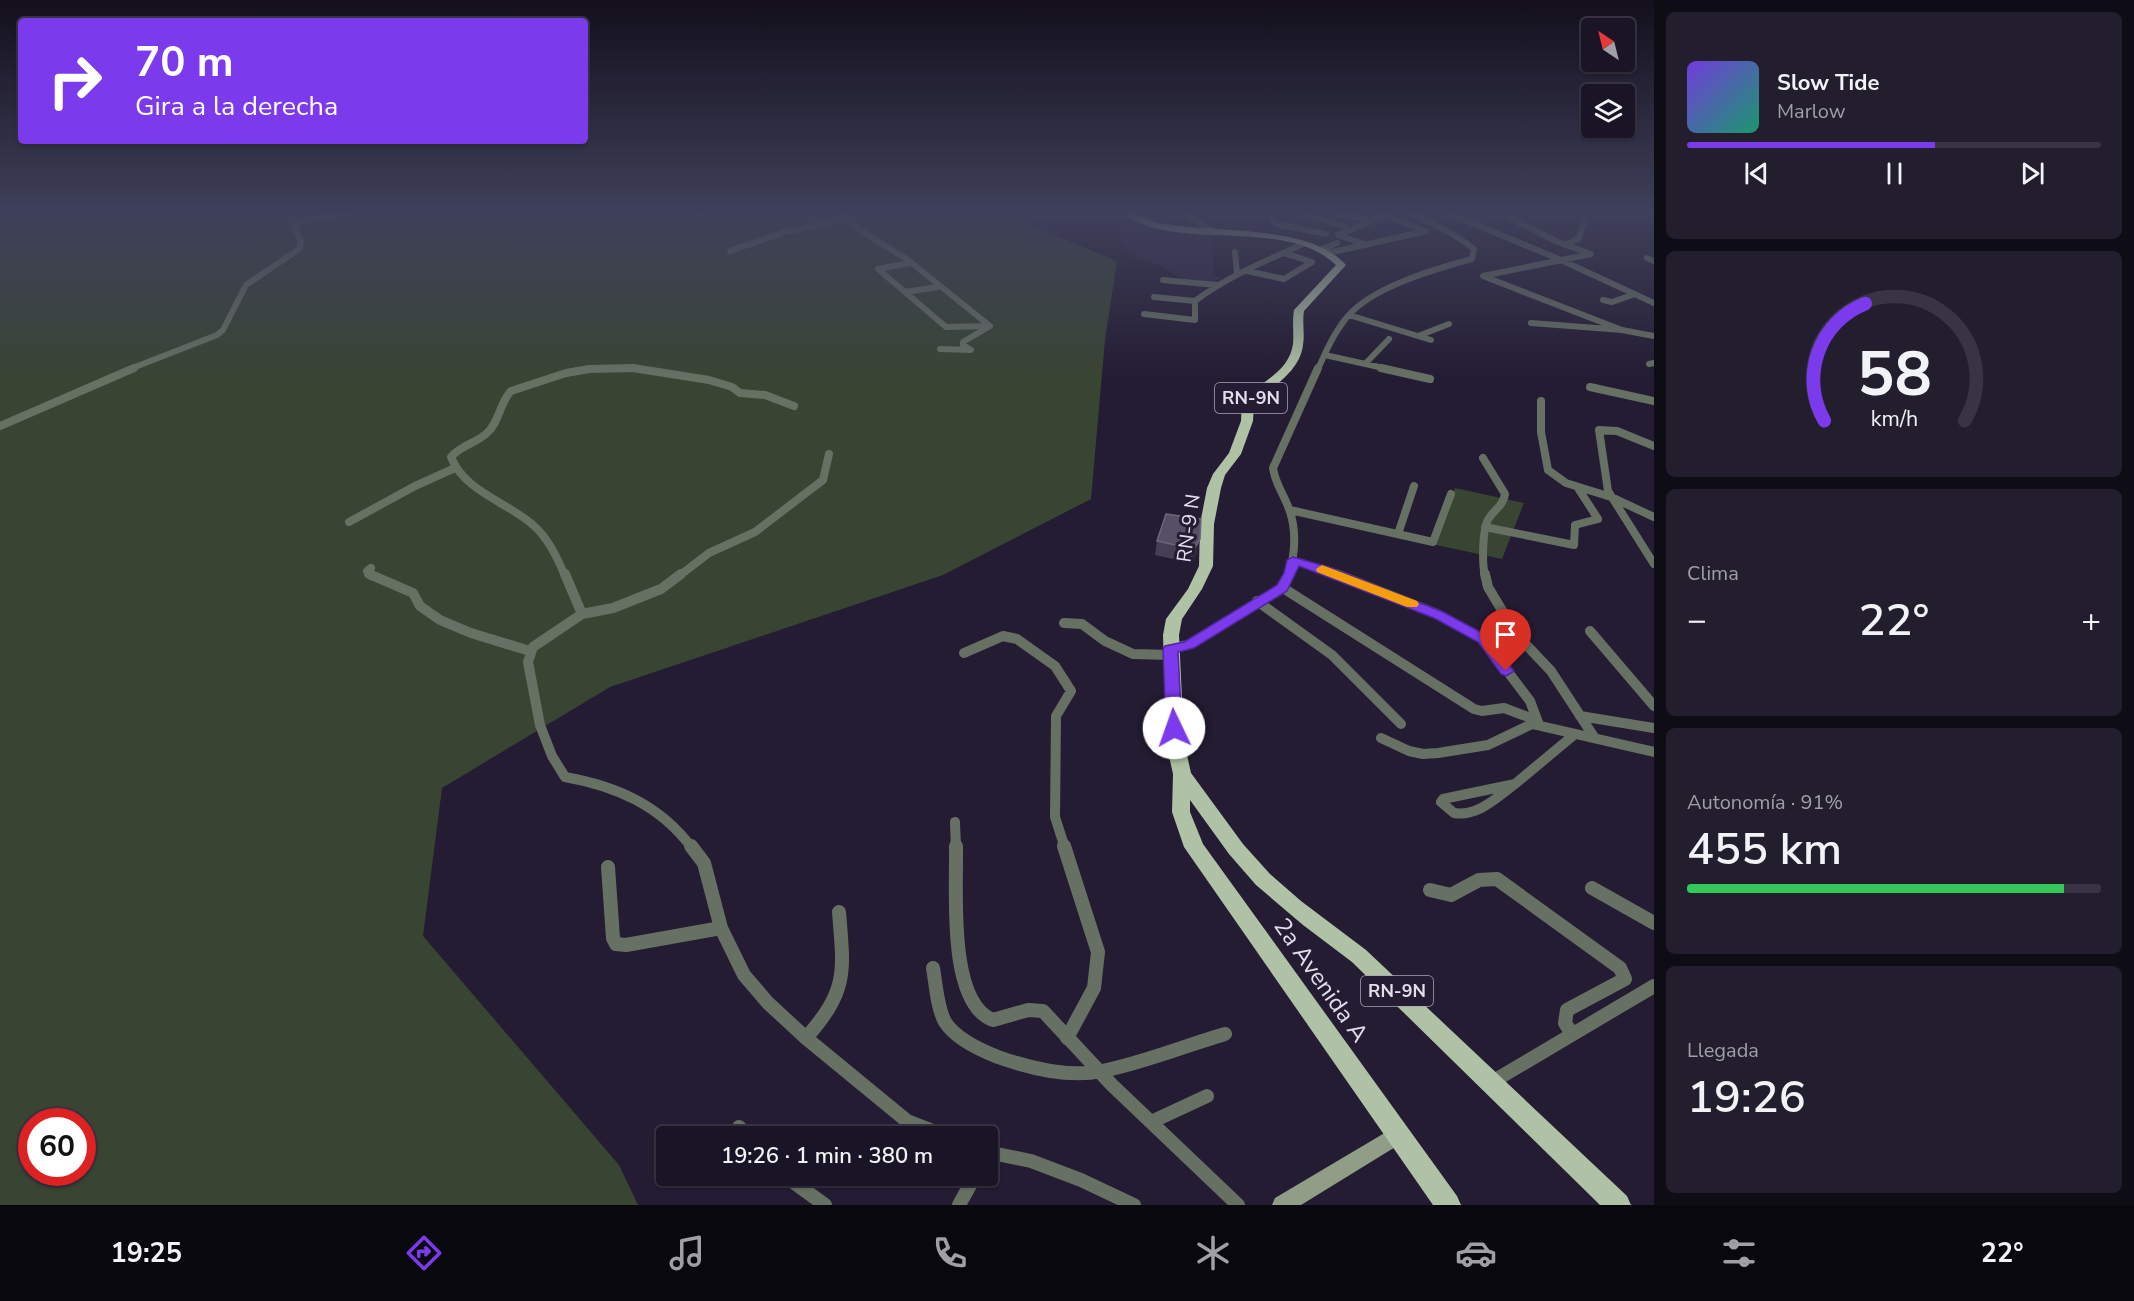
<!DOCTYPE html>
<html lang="es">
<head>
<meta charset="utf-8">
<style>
	:root { --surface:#1a1526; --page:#231e2e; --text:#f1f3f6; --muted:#9f9fa7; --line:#383443; --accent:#7c3aed }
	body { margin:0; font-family:"Nunito Sans",sans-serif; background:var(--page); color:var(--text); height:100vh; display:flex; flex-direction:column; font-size:22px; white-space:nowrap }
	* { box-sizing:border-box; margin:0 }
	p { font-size:20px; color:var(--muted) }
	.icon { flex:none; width:33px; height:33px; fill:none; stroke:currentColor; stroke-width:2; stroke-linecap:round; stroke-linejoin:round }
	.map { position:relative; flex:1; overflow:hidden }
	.drawer { display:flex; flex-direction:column; gap:12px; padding:12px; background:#0e0c15; width:480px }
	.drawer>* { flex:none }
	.guide { position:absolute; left:18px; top:18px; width:570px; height:126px; border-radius:6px; box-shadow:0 2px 4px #0004,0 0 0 2px var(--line); background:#7c3aed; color:#fff; overflow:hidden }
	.needle { width:39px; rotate:325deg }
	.controls { position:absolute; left:1581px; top:18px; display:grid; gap:12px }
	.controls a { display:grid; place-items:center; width:54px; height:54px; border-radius:6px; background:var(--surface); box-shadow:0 2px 4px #0004,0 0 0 2px var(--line); font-size:30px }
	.speed { position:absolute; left:18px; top:1108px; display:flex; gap:12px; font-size:30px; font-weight:700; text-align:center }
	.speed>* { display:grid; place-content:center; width:78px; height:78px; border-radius:50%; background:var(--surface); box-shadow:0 2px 4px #0004,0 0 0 2px var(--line); line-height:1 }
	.speed .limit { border:9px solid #d22; background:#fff; color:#111 }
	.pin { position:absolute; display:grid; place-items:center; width:51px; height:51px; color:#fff; margin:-62px -26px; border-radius:50% 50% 50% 0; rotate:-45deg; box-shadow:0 0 6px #0007 }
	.pin .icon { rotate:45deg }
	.me { position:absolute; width:66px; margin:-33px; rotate:357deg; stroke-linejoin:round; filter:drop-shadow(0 0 4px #0008) }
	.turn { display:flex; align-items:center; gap:21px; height:126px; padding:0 18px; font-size:27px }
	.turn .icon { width:78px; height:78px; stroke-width:2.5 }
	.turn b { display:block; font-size:42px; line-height:51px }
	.big { font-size:45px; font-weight:600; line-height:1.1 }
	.drawer .widget { flex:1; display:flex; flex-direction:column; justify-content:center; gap:9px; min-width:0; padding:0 21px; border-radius:9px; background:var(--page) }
	.drawer .dial { align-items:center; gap:0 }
	.dial svg { height:156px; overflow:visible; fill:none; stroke:var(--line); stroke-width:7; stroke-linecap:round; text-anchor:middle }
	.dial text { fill:var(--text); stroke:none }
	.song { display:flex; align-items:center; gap:18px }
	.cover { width:72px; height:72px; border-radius:9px; background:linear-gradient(135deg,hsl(260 70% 55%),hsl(160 70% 35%)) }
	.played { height:6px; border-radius:3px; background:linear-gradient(90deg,var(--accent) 60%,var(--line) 60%) }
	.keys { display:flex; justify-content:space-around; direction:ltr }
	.heat { display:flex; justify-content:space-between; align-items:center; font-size:33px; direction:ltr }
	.charge { height:9px; border-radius:4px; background:linear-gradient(90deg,#34c759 91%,var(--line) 0) }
	.trip { position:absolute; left:656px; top:1126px; width:342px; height:60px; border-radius:6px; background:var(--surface); box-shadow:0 2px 4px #0004,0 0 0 2px var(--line); font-weight:600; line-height:60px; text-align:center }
	.tab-bar { display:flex; height:96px; justify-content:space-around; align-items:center; background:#0a080f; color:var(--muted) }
	.tab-bar .icon { width:42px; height:42px }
	.tab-bar .current { color:var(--accent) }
	.tab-bar b { font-size:27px; color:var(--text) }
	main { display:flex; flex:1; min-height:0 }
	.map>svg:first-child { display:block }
</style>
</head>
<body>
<main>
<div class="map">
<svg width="1654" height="1205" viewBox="0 0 1654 1205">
	<rect width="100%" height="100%" fill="#231c32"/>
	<path fill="#2f2742" d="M1148 224 1211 233 1214 274 1222 279 1209 282 1191 281 1176 276 1166 268 1129 254 1118 238 1127 227Z"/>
	<path fill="#394533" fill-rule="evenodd" d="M0 212H953L1020 221 1117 261 1105 340 1091 499 943 575 610 687 442 788 423 936 619 1165 638 1205H0ZM32 1122H82V1173H32Z
		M1455 488 1524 503 1502 559 1436 545Z"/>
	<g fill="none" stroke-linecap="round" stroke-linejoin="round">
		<path stroke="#677163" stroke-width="6" d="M845 212 858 229 908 260 990 326 963 342V345L971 350 940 349
			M1182 212 1213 231
			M1271 212 1273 221 1277 224 1326 234
			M1298 212 1346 227
			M1332 212 1365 219
			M1446 212 1561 260 1654 303
			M698 214 702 212
			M1512 219 1558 242 1591 254
			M1338 235 1385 215 1426 231
			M1338 235 1367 245
			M1566 245 1579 238 1586 214 1584 212
			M1320 250 1337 243
			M730 251 782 233 848 218
			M1235 252 1237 274
			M1328 253 1426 231
			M1647 258 1654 261
			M878 269 946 327 989 326
			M878 269 909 263
			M1247 271 1284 279 1312 262 1284 253
			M1483 276 1622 330
			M1483 276 1591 254
			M1163 280 1217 285
			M905 292 938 287
			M1154 297 1195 301
			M1603 300 1612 302 1635 294
			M1144 314 1195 320V301C1228 276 1266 261 1303 244
			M1349 315 1431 340
			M1531 323 1622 330 1654 336
			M1418 336 1449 324
			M1325 355 1388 369
			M1366 363 1389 339
			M1649 364 1654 363
			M130 369 217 335 223 330 246 285 299 249 301 241 294 225 304 220 357 212
			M587 369H642
			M1318 369C1326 351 1334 333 1347 317 1372 287 1435 269 1472 259L1474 249C1454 233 1431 222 1408 212"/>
		<path stroke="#677163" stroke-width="8" d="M1381 368 1430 379
			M1590 387 1654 401
			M1541 401V432L1548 470 1566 483 1611 497 1654 517
			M0 426 134 368
			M1654 446 1617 431 1599 430 1608 491 1654 564
			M1483 458 1505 494C1503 506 1496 508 1489 518 1482 528 1482 564 1485 576
			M1290 510 1433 542 1451 494
			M349 522 415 486 455 468
			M1485 527 1574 545 1575 525 1598 519 1578 488
			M1398 534 1414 486
			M1293 560 1340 576
			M371 576 367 571 371 568
			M565 576C557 557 548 538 533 525 507 502 464 491 451 457 461 445 477 443 487 433 499 423 500 402 511 391L566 373 589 369 633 368 709 380 732 387 740 393 765 395 794 406
			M679 576 709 553 755 532 823 480 829 454
			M1288 576C1296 553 1297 526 1287 504 1282 492 1275 482 1273 468L1318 368"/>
		<path stroke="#677163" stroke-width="10" d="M369 574 413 593 420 606 440 620 471 633 530 651
			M565 574 582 614
			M681 574 661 589 613 608 582 614 533 647 528 662 540 725 552 756 565 777C616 786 660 805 692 848
			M1336 574 1439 615 1483 639 1530 701 1539 725
			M1485 574 1488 587 1516 634 1551 671 1594 737
			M1283 588 1474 709 1482 711 1504 708 1536 720
			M1257 601 1332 655 1401 724
			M1064 623 1082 624 1105 641 1133 654 1171 655
			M1590 631 1654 706
			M1170 649 1188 645 1283 588 1289 574
			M964 653 1003 636 1017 639 1055 666 1071 691 1056 716 1055 817 1065 848
			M1580 716 1654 728
			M1381 738 1409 751 1423 754 1438 753 1488 745 1532 724 1654 752
			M1515 784C1497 797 1478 817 1454 813L1441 802 1443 799Z
			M1515 784 1575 734
			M955 822 956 848"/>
		<path stroke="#677163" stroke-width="14" d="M691 846 704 863 721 928 744 975 768 1003 806 1038 907 1121 948 1137
			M956 846C957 888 947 1003 993 1020L1028 1010 1043 1011 1112 1085 1238 1205
			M1064 846 1098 952 1094 988 1067 1038
			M608 867 613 938 616 944 626 945 721 928
			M1592 888 1654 923
			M1430 890 1451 895 1479 880 1497 879 1620 968 1625 979 1567 1010 1565 1023 1572 1034
			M933 968C936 985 937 1007 945 1022 956 1039 980 1050 998 1057 1029 1068 1069 1078 1102 1071 1143 1063 1184 1046 1225 1034
			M806 1038C848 990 844 973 839 912
			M1492 1082 1654 986
			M1151 1122 1207 1096
			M739 1127 749 1137
			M987 1152 1031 1161 1081 1180 1134 1205
			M785 1176 825 1205
			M959 1205 975 1176"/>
		<path fill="#909e88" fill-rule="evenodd" d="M1398 1125 1405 1127 1408 1134 1405 1141 1301 1205H1272L1275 1198Z"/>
		<path fill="#afc2a5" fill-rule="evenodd" d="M1121 212C1137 212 1149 222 1165 224 1215 233 1310 224 1346 265L1304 311C1302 322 1305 333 1303 345 1300 371 1273 387 1254 402L1253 421 1241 454 1225 475 1221 488 1214 524 1213 566 1202 589 1182 619 1179 635 1184 742 1191 773 1243 844 1270 874 1301 901 1366 950 1627 1196 1631 1205H1600L1352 962 1303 925 1256 885 1229 854 1190 800V812L1203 844 1457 1196 1461 1205H1433L1184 847 1172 812 1173 774 1166 742 1163 635 1166 619 1188 589 1199 566 1200 524 1207 488 1213 474 1229 453 1241 421 1242 401C1259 382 1289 373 1293 344 1294 333 1292 322 1294 310L1336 265C1284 215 1172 254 1121 212Z"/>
	</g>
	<path fill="#453f55" d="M1166 514 1197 553 1191 563 1155 555 1157 541Z"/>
	<path fill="#302a40" d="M1200 539 1197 553 1191 563 1194 549Z"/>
	<path fill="#565066" stroke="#6c677b" stroke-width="1.5" d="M1166 514 1201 519 1200 539 1194 549 1157 541Z"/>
	<linearGradient id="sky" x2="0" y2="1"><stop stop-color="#130f1c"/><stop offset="0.56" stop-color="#3f405a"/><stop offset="1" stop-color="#3f405a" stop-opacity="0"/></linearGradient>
	<rect width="1654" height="381" fill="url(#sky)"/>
	<path fill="#7c3aed" stroke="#51269a" stroke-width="1.5" d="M1293 557 1332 568 1443 612 1488 636 1514 671 1506 676 1501 674 1478 642 1434 618 1299 566 1287 591 1194 648 1178 652 1182 728 1179 731H1168L1166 728 1163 649 1165 646 1184 642 1277 585 1284 573 1287 560Z"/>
	<path fill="#f59e0b" d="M1322 565 1417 601 1419 604 1417 607H1407L1317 572 1316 569Z"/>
	<g text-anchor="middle" stroke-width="6" stroke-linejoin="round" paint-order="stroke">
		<g fill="#231c32" stroke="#a9a4b5" stroke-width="1.5">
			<rect x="1215" y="383" width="72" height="30" rx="4.5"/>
			<rect x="1361" y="976" width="72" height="30" rx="4.5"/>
		</g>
		<g font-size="18" font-weight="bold" fill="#e2dfed">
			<text x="1251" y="404">RN-9N</text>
			<text x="1397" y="997">RN-9N</text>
		</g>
		<g font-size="20" fill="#e2dfed" stroke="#231c32">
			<text transform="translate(1188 528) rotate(-82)" y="7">RN-9 N</text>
		</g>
		<g font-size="24" fill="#e2dfed" stroke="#231c32">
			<text transform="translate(1321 980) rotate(55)" y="8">2a Avenida A</text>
		</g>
	</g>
</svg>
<div class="controls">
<a><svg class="needle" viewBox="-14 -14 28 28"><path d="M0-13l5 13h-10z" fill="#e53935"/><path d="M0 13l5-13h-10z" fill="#9f9fa7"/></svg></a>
<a><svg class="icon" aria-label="layers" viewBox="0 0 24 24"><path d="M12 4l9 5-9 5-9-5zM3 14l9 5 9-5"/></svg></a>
</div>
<div class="speed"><div class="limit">60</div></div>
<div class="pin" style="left:1506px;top:671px;background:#d93025"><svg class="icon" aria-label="arrive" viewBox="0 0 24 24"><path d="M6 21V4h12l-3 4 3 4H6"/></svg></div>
<svg class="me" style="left:1174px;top:728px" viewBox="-20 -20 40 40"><circle r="19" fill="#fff"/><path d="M0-13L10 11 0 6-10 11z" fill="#7c3aed"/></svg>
<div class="trip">19:26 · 1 min · 380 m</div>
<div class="guide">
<div class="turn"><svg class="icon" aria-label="right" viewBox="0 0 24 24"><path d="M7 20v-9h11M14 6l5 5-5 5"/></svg><div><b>70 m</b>Gira a la derecha</div></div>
</div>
</div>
<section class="drawer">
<div class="widget">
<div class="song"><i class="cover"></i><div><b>Slow Tide</b><p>Marlow</p></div></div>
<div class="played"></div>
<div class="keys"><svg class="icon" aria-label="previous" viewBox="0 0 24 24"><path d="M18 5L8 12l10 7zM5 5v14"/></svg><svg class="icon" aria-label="pause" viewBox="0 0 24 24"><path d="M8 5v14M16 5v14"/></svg><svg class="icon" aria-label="next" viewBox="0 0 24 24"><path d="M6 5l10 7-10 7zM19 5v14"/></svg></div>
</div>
<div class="widget dial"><svg viewBox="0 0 100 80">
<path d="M14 69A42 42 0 1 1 86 69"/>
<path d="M14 69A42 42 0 0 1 35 9" stroke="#7c3aed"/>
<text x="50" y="56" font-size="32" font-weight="700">58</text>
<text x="50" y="72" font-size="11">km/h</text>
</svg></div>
<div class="widget"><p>Clima</p>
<div class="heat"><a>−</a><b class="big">22°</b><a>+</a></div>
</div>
<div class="widget"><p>Autonomía · 91%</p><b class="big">455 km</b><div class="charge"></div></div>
<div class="widget"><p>Llegada</p><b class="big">19:26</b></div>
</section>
</main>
<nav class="tab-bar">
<b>19:25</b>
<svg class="icon current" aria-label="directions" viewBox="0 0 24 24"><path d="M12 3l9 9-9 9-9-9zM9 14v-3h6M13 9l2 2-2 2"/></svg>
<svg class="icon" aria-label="music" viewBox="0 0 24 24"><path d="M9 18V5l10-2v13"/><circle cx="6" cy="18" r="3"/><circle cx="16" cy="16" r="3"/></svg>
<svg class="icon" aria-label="phone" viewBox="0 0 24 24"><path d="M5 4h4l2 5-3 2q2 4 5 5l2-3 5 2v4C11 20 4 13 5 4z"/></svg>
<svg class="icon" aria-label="climate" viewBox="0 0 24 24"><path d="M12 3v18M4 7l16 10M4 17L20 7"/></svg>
<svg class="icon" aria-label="car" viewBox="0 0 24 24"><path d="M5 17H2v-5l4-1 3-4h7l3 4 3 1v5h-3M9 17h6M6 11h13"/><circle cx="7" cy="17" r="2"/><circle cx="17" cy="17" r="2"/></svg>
<svg class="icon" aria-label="filters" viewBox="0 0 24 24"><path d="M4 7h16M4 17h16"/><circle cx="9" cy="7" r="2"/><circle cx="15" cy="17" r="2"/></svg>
<b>22°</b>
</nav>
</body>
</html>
